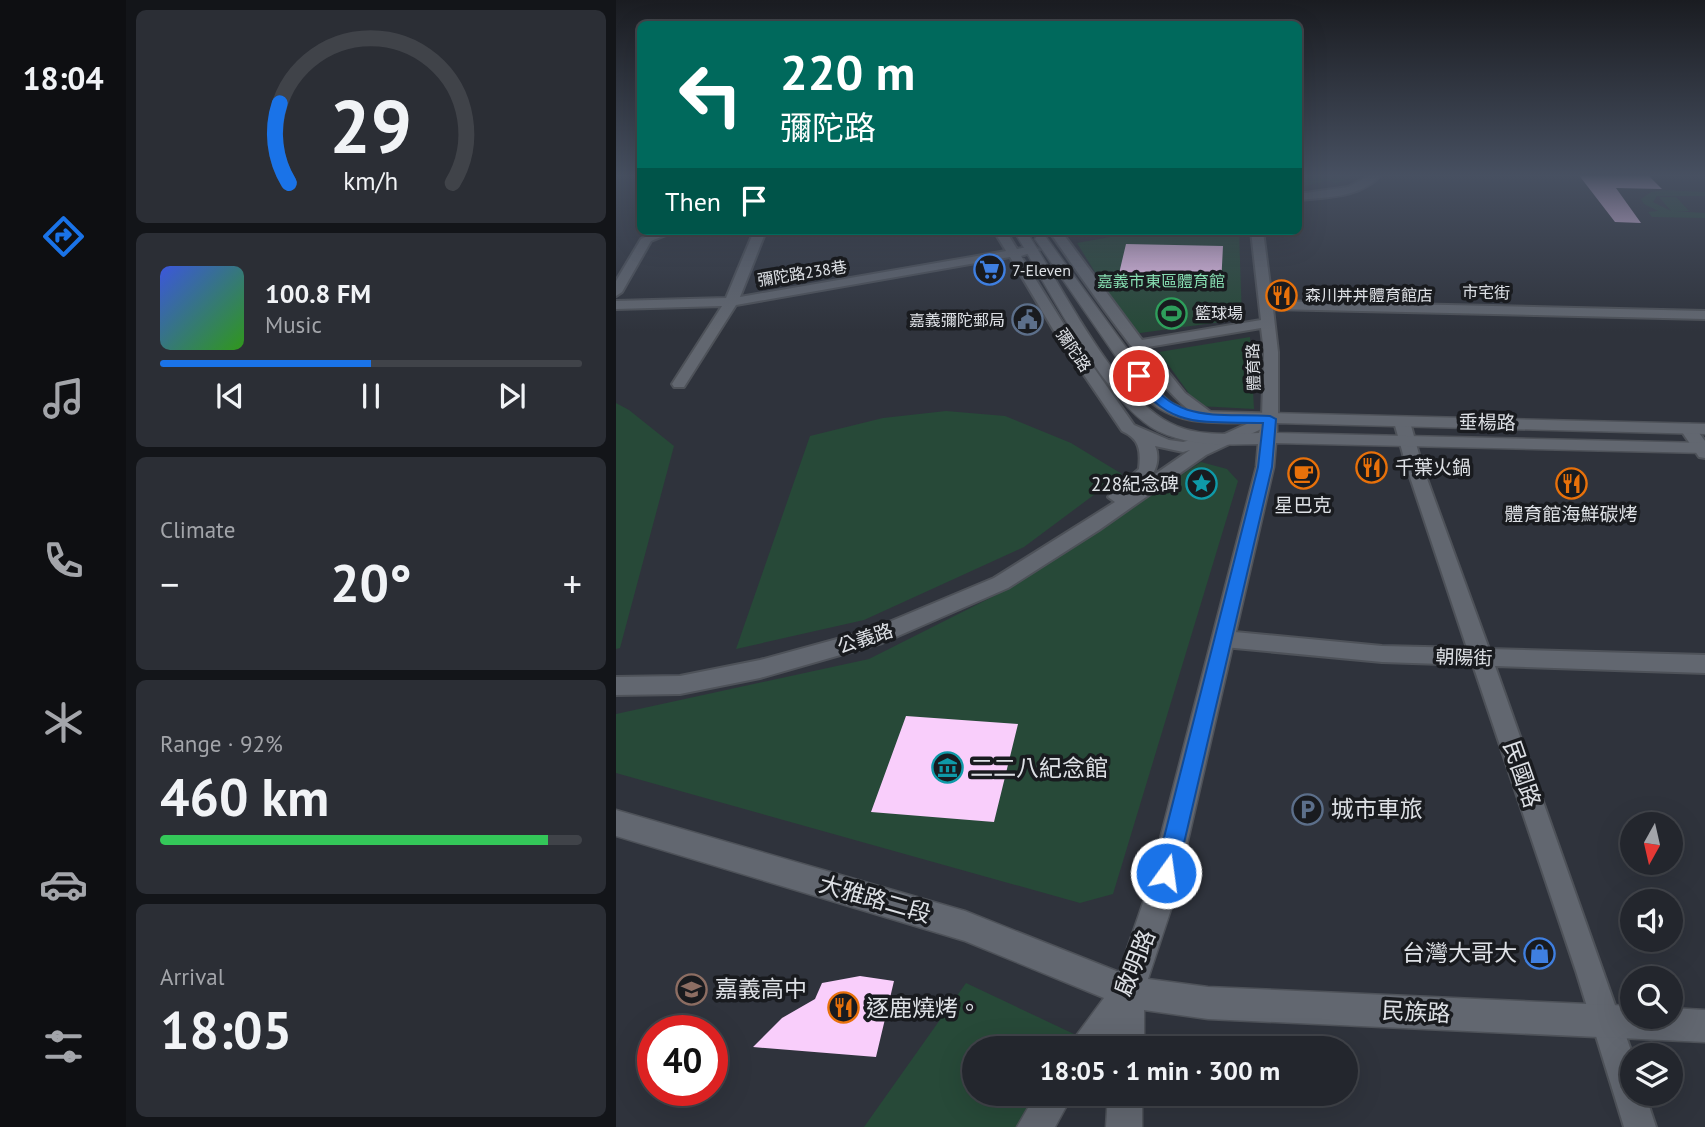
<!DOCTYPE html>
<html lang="en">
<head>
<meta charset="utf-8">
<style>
	:root { --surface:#23262d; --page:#2b2e35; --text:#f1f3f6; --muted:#a3a5aa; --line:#404349; --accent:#1a73e8 }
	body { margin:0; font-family:"PT Sans","Noto Sans TC",sans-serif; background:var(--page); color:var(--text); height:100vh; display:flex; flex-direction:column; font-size:26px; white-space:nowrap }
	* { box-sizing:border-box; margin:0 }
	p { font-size:23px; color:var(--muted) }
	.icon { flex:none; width:38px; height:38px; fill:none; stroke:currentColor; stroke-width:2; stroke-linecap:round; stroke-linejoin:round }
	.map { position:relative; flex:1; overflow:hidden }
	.drawer { display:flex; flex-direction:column; gap:10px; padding:10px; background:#131519; width:490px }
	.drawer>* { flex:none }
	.guide { position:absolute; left:21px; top:21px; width:665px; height:214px; border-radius:10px; box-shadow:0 7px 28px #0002,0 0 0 2px var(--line); background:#00695c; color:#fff; overflow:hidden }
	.needle { width:46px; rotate:188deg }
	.fabs { position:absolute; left:1004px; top:812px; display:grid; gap:14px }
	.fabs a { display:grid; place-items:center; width:63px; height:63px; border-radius:50%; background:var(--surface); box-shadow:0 7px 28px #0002,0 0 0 2px var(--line); font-size:35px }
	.speed { position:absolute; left:21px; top:1015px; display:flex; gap:14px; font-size:35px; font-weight:700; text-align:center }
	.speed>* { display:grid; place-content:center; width:91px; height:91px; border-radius:50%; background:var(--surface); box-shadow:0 7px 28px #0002,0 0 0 2px var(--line); line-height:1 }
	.speed .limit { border:10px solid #d22; background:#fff; color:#111 }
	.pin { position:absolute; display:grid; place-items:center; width:60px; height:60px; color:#fff; margin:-30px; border:4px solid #fff; border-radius:50%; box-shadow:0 2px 7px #0007 }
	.me { position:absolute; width:77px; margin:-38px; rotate:14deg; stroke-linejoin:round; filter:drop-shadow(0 0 5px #0008) }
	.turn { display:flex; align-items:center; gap:24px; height:147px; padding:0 28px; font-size:32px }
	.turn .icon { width:91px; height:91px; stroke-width:2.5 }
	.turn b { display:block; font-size:49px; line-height:60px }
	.then { display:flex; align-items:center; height:66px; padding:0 28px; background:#0003; gap:14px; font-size:26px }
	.big { font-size:52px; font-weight:800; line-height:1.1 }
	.drawer .card { flex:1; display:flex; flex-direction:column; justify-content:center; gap:10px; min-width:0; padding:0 24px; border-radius:10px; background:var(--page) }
	.drawer .dial { align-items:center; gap:0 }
	.dial svg { height:182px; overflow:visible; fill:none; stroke:var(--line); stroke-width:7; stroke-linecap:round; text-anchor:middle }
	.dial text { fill:var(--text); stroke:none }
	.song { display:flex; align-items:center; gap:21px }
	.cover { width:84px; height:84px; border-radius:10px; background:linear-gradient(135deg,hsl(230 70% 55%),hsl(110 70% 35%)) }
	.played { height:7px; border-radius:4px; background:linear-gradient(90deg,var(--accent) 50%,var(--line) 50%) }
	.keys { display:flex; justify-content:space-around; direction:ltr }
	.heat { display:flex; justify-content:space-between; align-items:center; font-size:38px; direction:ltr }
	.charge { height:10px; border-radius:5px; background:linear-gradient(90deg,#34c759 92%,var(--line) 0) }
	.trip { position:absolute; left:346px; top:1036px; width:396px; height:70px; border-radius:35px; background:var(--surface); box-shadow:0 7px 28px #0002,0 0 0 2px var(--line); font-weight:800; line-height:70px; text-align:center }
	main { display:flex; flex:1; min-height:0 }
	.menu { display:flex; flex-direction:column; width:126px; justify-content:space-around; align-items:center; background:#0e0f12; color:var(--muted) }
	.menu .icon { width:49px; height:49px }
	.menu .selected { color:var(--accent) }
	.menu b { font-size:32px; color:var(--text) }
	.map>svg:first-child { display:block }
</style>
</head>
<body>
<main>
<nav class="menu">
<b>18:04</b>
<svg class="icon selected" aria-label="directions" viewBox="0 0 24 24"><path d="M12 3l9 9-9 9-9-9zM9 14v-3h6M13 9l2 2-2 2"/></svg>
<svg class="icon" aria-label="music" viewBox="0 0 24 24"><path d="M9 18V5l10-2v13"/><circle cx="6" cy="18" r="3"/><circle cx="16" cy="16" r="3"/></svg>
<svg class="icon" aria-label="phone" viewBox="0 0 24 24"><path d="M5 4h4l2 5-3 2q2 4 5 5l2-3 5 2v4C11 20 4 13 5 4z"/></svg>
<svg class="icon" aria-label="climate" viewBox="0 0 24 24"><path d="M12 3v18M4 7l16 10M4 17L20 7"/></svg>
<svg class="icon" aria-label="car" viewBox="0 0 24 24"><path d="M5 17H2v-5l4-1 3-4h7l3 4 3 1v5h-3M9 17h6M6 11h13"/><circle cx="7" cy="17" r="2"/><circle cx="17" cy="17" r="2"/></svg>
<svg class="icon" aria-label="filters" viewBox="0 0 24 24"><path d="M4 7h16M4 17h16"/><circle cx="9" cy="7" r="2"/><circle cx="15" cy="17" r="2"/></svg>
</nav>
<section class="drawer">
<div class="card dial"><svg viewBox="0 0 100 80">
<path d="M14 69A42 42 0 1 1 86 69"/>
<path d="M14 69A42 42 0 0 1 10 34" stroke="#1a73e8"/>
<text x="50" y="56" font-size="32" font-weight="700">29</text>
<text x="50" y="72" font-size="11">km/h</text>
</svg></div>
<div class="card">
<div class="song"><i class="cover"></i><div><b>100.8 FM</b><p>Music</p></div></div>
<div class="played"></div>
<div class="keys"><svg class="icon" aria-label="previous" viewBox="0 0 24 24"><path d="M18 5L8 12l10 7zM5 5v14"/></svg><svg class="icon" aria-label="pause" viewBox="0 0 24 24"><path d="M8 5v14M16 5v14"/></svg><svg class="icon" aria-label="next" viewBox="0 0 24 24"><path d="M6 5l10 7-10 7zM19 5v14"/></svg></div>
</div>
<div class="card"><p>Climate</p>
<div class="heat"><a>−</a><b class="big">20°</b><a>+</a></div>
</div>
<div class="card"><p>Range · 92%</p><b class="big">460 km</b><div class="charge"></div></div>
<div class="card"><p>Arrival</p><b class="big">18:05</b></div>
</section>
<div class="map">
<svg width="1089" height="1127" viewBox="0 0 1089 1127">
	<rect width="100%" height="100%" fill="#2f333c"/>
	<path fill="#274938" d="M682 174H736L733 178 720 184 713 180 683 188Z
		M1046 190 1089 192V196H1041L1037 202 1055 211 1043 197H1060L1073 211H1058L1089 213V218L1036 217 1032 212 1042 211 1028 204 1025 199 1035 192Z
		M559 231H623L626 319 517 334 461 243 516 233Z
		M634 337 638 409 582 406 543 352Z
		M0 403 13 410 58 446 4 648 0 649Z
		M330 411 389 416 455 443 506 474 408 547 248 620 120 649 194 436 267 418Z
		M585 462 611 469 622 481 497 894 464 903 0 773V714L253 659 382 594Z
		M350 983 460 1035 452 1048H359V1094H426L407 1127H248Z"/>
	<path fill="#f9cefb" d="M962 174H1031L1046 189 1000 188 1025 223 999 222Z
		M510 244 607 246 605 285 501 282Z
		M290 716 402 724 378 822 255 812Z
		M244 976 278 981 260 1057 137 1047 166 1018 199 999 206 983Z"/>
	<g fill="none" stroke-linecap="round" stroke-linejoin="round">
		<defs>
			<path id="street" d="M756 174H766C745 198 712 197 682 200V194L732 187Z
				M43 231H60L35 241 6 292 0 296V281L25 239Z
				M138 231H150L124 297 390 251 378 231H390L401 249 417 246 423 250 405 256 452 331 518 425 553 440 567 442 593 435 600 438 646 417 648 352 645 328 532 347 569 393 600 416 592 421C553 411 460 269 433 231H445L526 340 645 320 635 231H647L656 301 1089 311V319L657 309 662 352V419L660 422 590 455 483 530 392 588 266 643 144 678 64 694 0 695V677L64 676 144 660 254 630 378 578 499 502 492 497 495 493 523 469C525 451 524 439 506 431L438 331 394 257 120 305 68 387H58L56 384 106 306 0 309V301L110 298ZM539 446 567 452 574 450 532 479C541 472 544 456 539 446Z
				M786 417 794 422 806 465 873 649 1089 655V673L879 666 1017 1056V1094H1029L1040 1127H1008L960 971 857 665 766 662 608 647 601 645 597 639 601 633 608 631 766 646 851 648 790 465 778 422Z
				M1072 424 1078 426 1089 441V458L1083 457 1064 429Z"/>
			<path id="secondary" d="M398 231H410C445 284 498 395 554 423 580 437 614 434 643 433L646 423C602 422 562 429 528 397L419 239 421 236H429L540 389 555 403 574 411 1089 424V434L661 423V433L1089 443V453L660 443 658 467 559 897 532 979 592 987 1017 1006V1017H1055V1008L1089 1010V1042L592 1019 528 1010V1048H494V1045L492 1048H455L460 1036 488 998 349 941 0 836V810L349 911 503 972 529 897 640 467 642 444C609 445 572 446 542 431 489 404 430 283 398 231Z
				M420 1094H457L439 1127H401Z
				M492 1094H526V1127H490Z"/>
		</defs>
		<use href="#street" stroke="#4e5259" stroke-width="4"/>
		<use href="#secondary" stroke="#4e5259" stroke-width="3"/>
		<use href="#street" fill="#626770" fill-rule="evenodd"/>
		<use href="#secondary" fill="#626770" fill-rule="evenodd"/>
	</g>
	<linearGradient id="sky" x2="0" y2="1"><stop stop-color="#1a1c21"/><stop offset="0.53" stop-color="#475061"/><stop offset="1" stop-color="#475061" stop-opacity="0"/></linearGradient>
	<rect width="1089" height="331" fill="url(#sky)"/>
	<path fill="#1a73e8" stroke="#114b97" stroke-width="2" d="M523 373 527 374C561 424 599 413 654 416L660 419 656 467 561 873 558 880 550 883 542 880 539 873 642 467 647 423C589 421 552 431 517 376Z"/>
	<defs>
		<symbol id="supermarket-ring" viewBox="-11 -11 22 22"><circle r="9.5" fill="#191b1f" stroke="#3f7fe0" stroke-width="1.5"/><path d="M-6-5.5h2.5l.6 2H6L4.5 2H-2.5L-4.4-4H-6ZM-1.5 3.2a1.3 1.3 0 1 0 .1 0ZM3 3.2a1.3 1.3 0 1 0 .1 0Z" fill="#3f7fe0"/></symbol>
		<symbol id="restaurant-ring" viewBox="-11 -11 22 22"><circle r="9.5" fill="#191b1f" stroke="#e8710a" stroke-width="1.5"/><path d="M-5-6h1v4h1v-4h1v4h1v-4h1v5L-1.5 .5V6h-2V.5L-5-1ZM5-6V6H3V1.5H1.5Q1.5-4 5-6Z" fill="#e8710a"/></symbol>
		<symbol id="stadium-ring" viewBox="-11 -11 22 22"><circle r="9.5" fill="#191b1f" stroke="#2e9e5b" stroke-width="1.5"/><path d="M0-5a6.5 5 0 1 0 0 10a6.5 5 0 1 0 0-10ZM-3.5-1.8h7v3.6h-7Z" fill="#2e9e5b"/></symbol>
		<symbol id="civic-ring" viewBox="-11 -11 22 22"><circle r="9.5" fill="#191b1f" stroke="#5c6f8a" stroke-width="1.5"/><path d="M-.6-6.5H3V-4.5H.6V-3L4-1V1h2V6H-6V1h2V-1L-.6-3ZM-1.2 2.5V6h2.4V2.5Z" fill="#5c6f8a"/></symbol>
		<symbol id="cafe-ring" viewBox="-11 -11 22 22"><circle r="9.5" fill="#191b1f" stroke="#e8710a" stroke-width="1.5"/><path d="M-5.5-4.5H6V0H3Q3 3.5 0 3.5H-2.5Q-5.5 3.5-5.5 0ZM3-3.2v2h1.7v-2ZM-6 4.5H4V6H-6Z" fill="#e8710a"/></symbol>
		<symbol id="sight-ring" viewBox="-11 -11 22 22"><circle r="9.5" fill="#191b1f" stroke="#0f9aa8" stroke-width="1.5"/><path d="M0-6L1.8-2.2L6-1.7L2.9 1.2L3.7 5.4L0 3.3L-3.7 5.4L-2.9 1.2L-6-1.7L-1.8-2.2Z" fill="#0f9aa8"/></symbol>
		<symbol id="museum-ring" viewBox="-11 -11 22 22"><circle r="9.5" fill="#191b1f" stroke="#0f9aa8" stroke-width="1.5"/><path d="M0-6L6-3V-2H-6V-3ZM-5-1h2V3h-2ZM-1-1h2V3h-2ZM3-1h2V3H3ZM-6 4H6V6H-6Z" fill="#0f9aa8"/></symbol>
		<symbol id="parking-ring" viewBox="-11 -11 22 22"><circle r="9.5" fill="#191b1f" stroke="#5c6f8a" stroke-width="1.5"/><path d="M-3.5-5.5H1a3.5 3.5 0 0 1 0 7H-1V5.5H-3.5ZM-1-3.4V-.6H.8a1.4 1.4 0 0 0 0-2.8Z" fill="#5c6f8a"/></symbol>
		<symbol id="shop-ring" viewBox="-11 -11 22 22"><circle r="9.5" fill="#191b1f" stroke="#3f7fe0" stroke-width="1.5"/><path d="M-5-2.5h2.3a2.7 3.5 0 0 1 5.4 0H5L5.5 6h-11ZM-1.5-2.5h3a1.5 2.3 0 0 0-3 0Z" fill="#3f7fe0"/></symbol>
		<symbol id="school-ring" viewBox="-11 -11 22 22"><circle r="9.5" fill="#191b1f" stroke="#8d6e63" stroke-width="1.5"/><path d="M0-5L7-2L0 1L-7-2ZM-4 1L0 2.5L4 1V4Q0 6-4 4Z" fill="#8d6e63"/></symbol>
	</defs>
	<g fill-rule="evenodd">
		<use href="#supermarket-ring" x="356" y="252" width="35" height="35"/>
		<use href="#restaurant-ring" x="648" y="278" width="35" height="35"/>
		<use href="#stadium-ring" x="538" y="296" width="35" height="35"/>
		<use href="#civic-ring" x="394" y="302" width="35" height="35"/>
		<use href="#restaurant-ring" x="738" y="450" width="35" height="35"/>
		<use href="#cafe-ring" x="670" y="456" width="35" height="35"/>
		<use href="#restaurant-ring" x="938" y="466" width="35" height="35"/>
		<use href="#sight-ring" x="568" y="466" width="35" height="35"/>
		<use href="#museum-ring" x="314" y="750" width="35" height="35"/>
		<use href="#parking-ring" x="674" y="792" width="35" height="35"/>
		<use href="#shop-ring" x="906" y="936" width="35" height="35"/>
		<use href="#school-ring" x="58" y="972" width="35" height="35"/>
		<use href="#restaurant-ring" x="210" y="990" width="35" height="35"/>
	</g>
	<g text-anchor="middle" stroke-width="7" stroke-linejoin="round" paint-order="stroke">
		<g font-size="16" fill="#dde0e5" stroke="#191b1f" text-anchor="start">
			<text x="396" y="276">7-Eleven</text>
			<text x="689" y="301">森川丼丼體育館店</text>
			<text x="579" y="319">籃球場</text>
			<text x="389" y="326" text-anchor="end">嘉義彌陀郵局</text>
		</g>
		<g font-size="16" fill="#dde0e5" stroke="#191b1f">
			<text transform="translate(186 273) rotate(-9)" y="6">彌陀路238巷</text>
			<text transform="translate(870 292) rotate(1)" y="6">市宅街</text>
			<text transform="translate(458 350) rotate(56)" y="6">彌陀路</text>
			<text transform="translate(637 367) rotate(-92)" y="6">體育路</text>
		</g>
		<g font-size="16" fill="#86ddb1" stroke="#191b1f">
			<text x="545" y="287">嘉義市東區體育館</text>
		</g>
		<g font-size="19" fill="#dde0e5" stroke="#191b1f">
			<text transform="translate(871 422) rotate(1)" y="7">垂楊路</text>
			<text transform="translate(249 638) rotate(-18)" y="7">公義路</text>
			<text transform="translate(848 657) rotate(2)" y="7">朝陽街</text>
		</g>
		<g font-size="19" fill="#dde0e5" stroke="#191b1f">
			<text x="779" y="474" text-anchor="start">千葉火鍋</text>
			<text x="563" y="491" text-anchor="end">228紀念碑</text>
			<text x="687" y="512">星巴克</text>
			<text x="955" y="521">體育館海鮮碳烤</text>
		</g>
		<g font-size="23" fill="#dde0e5" stroke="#191b1f" text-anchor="start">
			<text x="354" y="776">二二八紀念館</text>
			<text x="715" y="817">城市車旅</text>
			<text x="901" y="961" text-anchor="end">台灣大哥大</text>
			<text x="99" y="997">嘉義高中</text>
			<text x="250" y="1016">逐鹿燒烤。</text>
		</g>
		<g font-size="23" fill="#dde0e5" stroke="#191b1f">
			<text transform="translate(906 774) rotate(71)" y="8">民國路</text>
			<text transform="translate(259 899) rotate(16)" y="8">大雅路二段</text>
			<text transform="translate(519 963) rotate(-68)" y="8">啟明路</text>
			<text transform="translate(800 1012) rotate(3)" y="8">民族路</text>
		</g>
	</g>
</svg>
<div class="fabs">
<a><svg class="needle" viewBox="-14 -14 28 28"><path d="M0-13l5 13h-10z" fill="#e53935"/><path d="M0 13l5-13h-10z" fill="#a3a5aa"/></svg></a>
<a><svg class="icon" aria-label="sound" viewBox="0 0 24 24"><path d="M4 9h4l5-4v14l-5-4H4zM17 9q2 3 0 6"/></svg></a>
<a><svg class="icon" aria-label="search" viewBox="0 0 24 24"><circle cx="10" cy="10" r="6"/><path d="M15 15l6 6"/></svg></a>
<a><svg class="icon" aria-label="layers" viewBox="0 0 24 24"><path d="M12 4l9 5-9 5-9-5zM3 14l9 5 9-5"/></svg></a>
</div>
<div class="speed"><div class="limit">40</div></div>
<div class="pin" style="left:523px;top:376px;background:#d93025"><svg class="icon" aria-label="arrive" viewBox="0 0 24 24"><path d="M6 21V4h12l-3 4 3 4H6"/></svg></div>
<svg class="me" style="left:550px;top:873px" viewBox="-20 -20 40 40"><circle r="17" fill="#1a73e8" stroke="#fff" stroke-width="3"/><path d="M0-11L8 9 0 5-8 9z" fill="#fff"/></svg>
<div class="trip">18:05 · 1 min · 300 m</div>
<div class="guide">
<div class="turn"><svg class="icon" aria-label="left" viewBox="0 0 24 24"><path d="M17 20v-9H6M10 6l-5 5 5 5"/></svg><div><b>220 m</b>彌陀路</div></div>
<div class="then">Then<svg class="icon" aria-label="arrive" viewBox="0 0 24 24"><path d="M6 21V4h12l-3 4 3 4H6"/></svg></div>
</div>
</div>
</main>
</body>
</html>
